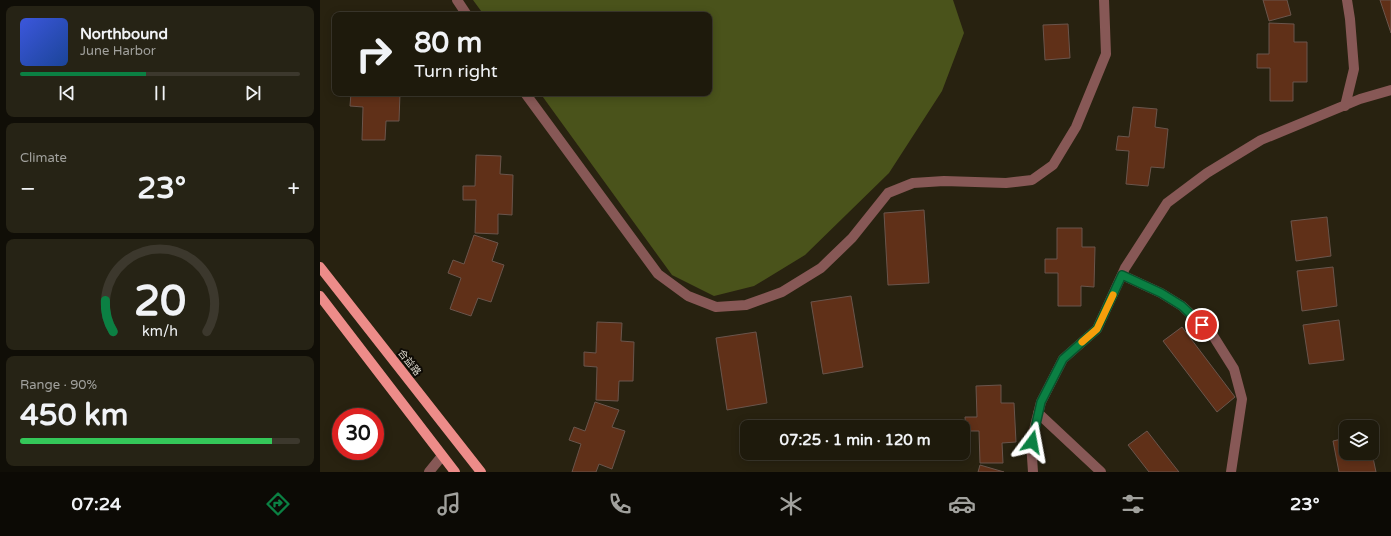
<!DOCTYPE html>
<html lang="en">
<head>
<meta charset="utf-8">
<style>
	:root { --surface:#1e1a0c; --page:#262315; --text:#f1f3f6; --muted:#a1a19d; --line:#3c382d; --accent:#0b8043 }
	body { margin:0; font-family:"Varela Round","Noto Sans SC",sans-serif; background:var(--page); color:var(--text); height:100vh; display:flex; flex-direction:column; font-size:15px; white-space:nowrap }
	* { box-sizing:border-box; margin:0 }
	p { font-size:13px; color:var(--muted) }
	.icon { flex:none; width:22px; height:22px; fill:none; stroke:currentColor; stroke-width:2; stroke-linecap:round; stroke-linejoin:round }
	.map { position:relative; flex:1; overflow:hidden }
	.details { display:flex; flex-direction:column; gap:6px; padding:6px; background:#100e07; width:320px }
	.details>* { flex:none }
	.banner { position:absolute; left:12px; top:12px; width:380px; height:84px; border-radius:8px; box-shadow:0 2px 10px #0003,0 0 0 1px var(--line); background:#1e1a0c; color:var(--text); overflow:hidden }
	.buttons { position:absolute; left:1019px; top:420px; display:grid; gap:8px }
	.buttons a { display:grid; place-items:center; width:40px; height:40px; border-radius:8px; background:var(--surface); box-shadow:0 2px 10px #0003,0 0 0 1px var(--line); font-size:20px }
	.speed { position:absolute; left:12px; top:408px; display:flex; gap:8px; font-size:20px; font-weight:700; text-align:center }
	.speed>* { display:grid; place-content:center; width:52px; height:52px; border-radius:50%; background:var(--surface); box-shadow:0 2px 10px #0003,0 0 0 1px var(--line); line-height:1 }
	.speed .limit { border:6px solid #d22; background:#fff; color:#111 }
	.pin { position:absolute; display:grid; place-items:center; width:34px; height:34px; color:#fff; margin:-17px; border:2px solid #fff; border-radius:50%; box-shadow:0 1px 4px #0007 }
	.me { position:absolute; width:44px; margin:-22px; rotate:13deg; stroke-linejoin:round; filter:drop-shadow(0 0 3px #0008) }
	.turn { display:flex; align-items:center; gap:14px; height:84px; padding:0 16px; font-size:18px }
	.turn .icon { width:52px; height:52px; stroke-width:2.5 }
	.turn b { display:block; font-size:28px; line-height:34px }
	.big { font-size:30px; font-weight:700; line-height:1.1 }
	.details .card { flex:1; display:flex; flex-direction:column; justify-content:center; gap:6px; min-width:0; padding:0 14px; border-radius:8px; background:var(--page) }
	.details .dial { align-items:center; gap:0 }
	.dial svg { height:104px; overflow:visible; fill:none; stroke:var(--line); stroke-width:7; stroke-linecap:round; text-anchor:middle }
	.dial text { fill:var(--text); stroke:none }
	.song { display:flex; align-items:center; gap:12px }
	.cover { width:48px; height:48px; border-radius:6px; background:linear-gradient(135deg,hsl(230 70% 55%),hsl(220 70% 35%)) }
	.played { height:4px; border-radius:2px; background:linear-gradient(90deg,var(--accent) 45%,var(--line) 45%) }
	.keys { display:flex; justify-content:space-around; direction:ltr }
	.heat { display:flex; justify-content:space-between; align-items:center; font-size:22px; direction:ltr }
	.charge { height:6px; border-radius:3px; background:linear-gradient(90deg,#34c759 90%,var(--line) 0) }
	.trip { position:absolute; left:420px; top:420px; width:230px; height:40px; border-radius:8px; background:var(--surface); box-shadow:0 2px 10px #0003,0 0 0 1px var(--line); font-weight:700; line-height:40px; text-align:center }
	.dock { display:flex; height:64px; justify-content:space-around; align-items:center; background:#0c0a05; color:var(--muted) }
	.dock .icon { width:28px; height:28px }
	.dock .selected { color:var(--accent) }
	.dock b { font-size:18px; color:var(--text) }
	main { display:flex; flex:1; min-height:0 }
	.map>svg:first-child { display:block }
</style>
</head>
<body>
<main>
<section class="details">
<div class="card">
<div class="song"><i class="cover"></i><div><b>Northbound</b><p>June Harbor</p></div></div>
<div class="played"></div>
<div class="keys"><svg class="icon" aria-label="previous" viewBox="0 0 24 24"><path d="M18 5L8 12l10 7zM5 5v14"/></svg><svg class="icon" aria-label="pause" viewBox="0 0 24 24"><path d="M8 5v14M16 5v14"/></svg><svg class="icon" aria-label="next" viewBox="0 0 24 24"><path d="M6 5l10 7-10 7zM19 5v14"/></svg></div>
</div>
<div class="card"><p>Climate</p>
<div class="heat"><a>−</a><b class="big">23°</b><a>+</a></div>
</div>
<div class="card dial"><svg viewBox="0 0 100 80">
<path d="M14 69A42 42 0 1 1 86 69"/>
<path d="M14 69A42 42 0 0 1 8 45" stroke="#0b8043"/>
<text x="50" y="56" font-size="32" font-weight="700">20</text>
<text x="50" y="72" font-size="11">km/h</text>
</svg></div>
<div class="card"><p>Range · 90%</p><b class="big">450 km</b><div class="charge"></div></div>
</section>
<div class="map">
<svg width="1071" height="472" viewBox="0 0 1071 472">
	<rect width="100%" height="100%" fill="#282210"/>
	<path fill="#4a531b" d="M153 0H633L644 33 622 91 569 173 485 255 434 286 394 296 352 275 220 93H389V15H164Z"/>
	<path fill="#603018" stroke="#6a554c" d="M943 0H967L971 15 949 21Z
		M1060 0H1071V33Z
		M949 23 974 24V42H987V82H973V101H950V68H937V54H949Z
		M748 24 750 58 725 60 723 25Z
		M31 93H80L79 121H66L65 140H42L43 107 30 106Z
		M813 107 837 109 835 127 848 129 844 168 831 167 828 186 806 184 809 151 796 150 798 136 809 137Z
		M156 155 181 156 180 174 193 175 192 215 178 214V234L155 233 156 200H143V186H155Z
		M604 210 609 283 568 285 564 213Z
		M1007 217 1011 256 976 261 971 221Z
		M737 228H762V247H775L774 287 761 286V306H738V273H725V259H737Z
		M154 235 178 243 172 261 184 265 171 302 158 298 151 316 130 309 141 278 128 273 133 260 144 264Z
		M1013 267 1017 306 982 311 977 271Z
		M531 296 543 367 503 374 491 302Z
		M1019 320 1024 360 989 364 983 325Z
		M277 322 302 323 301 341 314 342 313 381H299L298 401 276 400 277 367 264 366V352L276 353Z
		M862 327 915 397 897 412 843 341Z
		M436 332 447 403 407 410 396 338Z
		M681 385V403H694L696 442 682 443 683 463H660L659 431H646L645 417H657L656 386Z
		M275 402 299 410 292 427 305 431 292 469 279 464 276 472H252L261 444 249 440 254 427 265 431Z
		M827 431 855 467 859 472H829L808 445Z
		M1026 438V453H1052L1056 472H1019L1013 441Z
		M660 465 684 472H658Z"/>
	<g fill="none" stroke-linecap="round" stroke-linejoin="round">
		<path stroke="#875856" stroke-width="10" d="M137 0 147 15
			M205 93 338 274 368 296 396 307 426 305 462 292 501 268 532 238 568 193 593 183 624 181 686 183 712 180 733 165 756 127 786 54 784 0
			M1025 106 1034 69 1030 19 1027 0
			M802 275 841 293 862 306 892 334 914 369 922 399 911 472
			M718 413 781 472
			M109 472 122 456
			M713 472 711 442 721 402 743 359 777 329 805 268 847 203 887 173 941 140 1040 99 1071 90"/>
		<path stroke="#ed8c89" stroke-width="10" d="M0 267 161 472
			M0 296 135 472"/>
	</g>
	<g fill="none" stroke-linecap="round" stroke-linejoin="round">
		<defs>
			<path id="route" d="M712 442 721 402 743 359 777 329 802 275 841 293 862 306 882 325"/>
		</defs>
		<use href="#route" stroke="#07532c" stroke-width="10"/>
		<use href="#route" stroke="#0b8043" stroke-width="7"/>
		<path stroke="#f59e0b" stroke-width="7" d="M762 342 777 329 793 295"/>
	</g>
	<g text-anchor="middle" stroke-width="4" stroke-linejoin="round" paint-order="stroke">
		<g font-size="10" fill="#dedacf" stroke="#0e0b05">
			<text transform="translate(90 362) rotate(52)" y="4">合益路</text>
		</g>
	</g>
</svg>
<div class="buttons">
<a><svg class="icon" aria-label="layers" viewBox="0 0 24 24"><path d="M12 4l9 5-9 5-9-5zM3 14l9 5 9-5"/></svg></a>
</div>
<div class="speed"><div class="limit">30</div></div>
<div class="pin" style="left:882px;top:325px;background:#d93025"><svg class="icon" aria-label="arrive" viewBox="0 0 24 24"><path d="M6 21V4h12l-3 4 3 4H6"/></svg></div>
<svg class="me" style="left:712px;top:442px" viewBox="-20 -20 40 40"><path d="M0-17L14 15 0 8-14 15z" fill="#0b8043" stroke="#fff" stroke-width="4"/></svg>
<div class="trip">07:25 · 1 min · 120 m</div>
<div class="banner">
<div class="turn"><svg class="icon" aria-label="right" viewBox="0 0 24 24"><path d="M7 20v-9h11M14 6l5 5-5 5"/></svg><div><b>80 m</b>Turn right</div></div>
</div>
</div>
</main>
<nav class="dock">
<b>07:24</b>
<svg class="icon selected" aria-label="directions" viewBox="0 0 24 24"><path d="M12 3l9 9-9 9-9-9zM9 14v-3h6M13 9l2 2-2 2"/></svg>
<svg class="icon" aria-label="music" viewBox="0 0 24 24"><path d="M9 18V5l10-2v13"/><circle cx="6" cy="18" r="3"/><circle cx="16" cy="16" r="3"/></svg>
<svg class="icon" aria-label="phone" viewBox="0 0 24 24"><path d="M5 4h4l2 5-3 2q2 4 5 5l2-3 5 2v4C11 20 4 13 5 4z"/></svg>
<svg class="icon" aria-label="climate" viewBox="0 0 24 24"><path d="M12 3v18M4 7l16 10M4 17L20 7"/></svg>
<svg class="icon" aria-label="car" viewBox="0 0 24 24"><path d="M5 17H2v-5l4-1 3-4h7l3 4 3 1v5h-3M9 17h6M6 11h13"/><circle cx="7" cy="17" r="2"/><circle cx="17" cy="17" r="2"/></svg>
<svg class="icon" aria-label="filters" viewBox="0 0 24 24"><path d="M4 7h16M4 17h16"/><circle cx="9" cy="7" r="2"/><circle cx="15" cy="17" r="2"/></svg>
<b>23°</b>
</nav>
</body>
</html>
